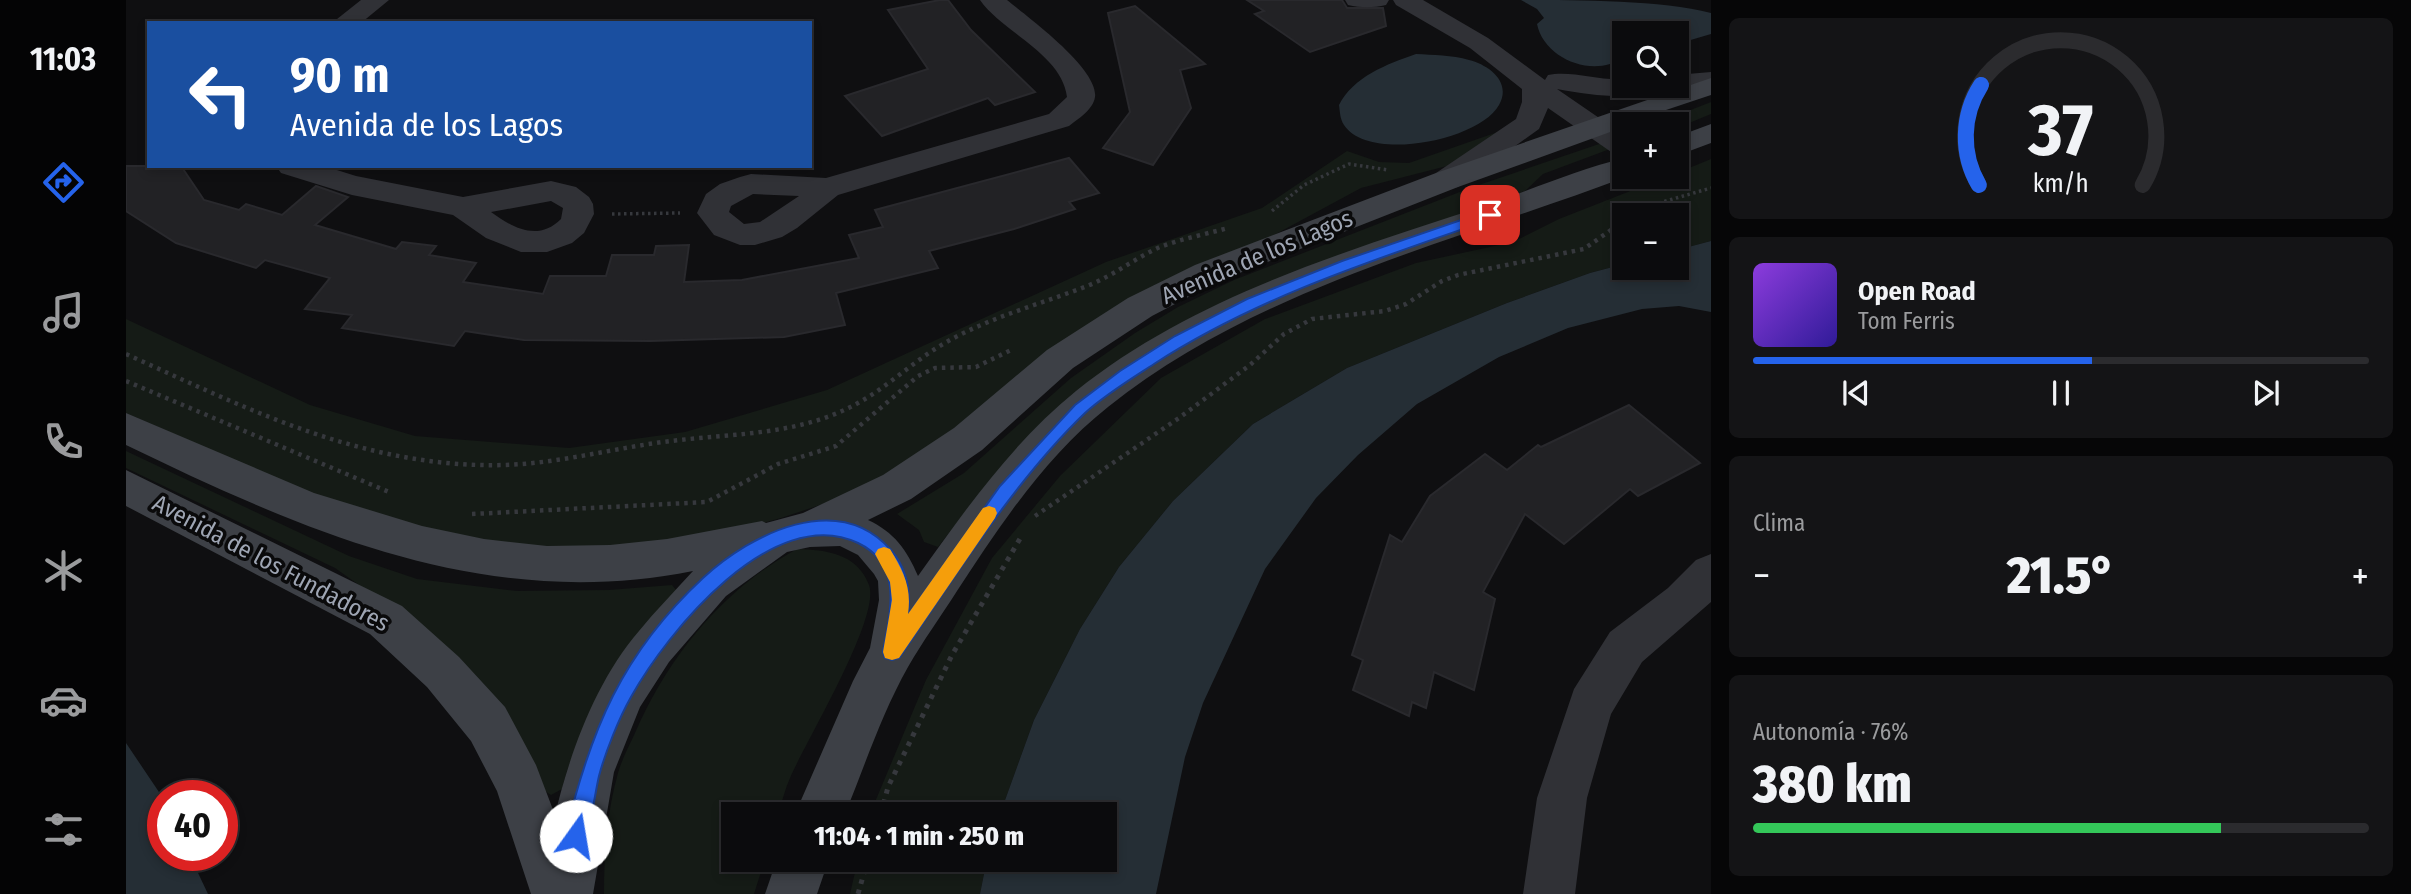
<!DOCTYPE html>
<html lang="es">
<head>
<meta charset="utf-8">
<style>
	:root { --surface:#0b0b0d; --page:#141416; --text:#f1f3f6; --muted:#9a9b9d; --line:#2b2b2e; --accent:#2563eb }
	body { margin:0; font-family:"Fira Sans Condensed",sans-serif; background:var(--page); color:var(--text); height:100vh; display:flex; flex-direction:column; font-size:26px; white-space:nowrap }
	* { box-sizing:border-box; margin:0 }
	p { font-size:23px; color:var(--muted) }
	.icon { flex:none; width:38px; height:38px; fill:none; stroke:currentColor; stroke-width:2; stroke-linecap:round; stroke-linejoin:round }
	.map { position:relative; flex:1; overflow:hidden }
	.panel { display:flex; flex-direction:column; gap:18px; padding:18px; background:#060607; width:700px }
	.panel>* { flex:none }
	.guide { position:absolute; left:21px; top:21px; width:665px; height:147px; border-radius:0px; box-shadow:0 4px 10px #0003,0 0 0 2px var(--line); background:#1a4fa0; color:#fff; overflow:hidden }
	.tools { position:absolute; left:1486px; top:21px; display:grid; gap:14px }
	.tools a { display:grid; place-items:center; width:77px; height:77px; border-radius:0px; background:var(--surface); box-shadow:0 4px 10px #0003,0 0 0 2px var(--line); font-size:35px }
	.speed { position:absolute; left:21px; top:780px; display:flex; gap:14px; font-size:35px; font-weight:700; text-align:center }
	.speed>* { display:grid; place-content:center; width:91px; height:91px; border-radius:50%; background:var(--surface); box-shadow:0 4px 10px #0003,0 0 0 2px var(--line); line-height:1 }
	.speed .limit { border:10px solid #d22; background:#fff; color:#111 }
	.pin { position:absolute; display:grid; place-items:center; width:60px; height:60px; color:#fff; margin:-30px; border-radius:14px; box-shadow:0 4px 10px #0006 }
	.me { position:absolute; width:77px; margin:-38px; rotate:13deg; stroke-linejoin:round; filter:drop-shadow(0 0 5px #0008) }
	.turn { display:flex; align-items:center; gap:24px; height:147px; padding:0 28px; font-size:32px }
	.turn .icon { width:91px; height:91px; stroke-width:2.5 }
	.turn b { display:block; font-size:49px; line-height:60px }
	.big { font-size:52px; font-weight:800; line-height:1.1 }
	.panel .widget { flex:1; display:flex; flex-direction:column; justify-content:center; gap:10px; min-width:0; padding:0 24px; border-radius:10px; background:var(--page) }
	.panel .dial { align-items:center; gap:0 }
	.dial svg { height:182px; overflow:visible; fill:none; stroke:var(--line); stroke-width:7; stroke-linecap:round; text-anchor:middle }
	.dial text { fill:var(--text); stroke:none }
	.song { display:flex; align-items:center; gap:21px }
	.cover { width:84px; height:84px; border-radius:10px; background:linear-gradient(135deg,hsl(270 70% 55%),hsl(250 70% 35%)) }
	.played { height:7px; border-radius:4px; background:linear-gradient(90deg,var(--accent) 55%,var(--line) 55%) }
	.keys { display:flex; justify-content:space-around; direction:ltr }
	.heat { display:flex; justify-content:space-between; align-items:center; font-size:38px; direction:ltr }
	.charge { height:10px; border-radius:5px; background:linear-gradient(90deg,#34c759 76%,var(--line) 0) }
	.trip { position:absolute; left:595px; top:802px; width:396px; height:70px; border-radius:0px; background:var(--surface); box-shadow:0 4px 10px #0003,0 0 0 2px var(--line); font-weight:800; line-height:70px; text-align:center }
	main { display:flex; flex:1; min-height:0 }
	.tab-bar { display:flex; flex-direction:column; width:126px; justify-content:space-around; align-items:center; background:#040405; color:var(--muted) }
	.tab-bar .icon { width:49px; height:49px }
	.tab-bar .active { color:var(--accent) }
	.tab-bar b { font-size:32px; color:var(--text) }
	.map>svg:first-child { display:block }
</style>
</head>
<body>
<main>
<nav class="tab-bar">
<b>11:03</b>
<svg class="icon active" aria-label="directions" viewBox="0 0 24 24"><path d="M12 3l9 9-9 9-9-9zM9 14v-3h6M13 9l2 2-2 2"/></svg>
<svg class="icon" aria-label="music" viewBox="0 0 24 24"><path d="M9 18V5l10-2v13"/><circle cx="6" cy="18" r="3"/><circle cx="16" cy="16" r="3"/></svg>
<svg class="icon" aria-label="phone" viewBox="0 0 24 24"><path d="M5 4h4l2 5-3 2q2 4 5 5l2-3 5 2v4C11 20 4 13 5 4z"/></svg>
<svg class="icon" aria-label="climate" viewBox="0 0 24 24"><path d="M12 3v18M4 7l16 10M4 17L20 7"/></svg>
<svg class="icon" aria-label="car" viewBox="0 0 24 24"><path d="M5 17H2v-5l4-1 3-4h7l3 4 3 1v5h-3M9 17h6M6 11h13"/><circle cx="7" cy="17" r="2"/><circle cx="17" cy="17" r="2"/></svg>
<svg class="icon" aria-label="filters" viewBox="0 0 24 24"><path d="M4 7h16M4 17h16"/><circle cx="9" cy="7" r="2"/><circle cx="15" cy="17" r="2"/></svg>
</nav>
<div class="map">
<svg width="1585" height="894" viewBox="0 0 1585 894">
	<rect width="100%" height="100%" fill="#0f0f11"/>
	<path fill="#151b16" d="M1585 102V114L1551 128 1550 124H1529Z
		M1386 127 1321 166 1235 188 1148 235 791 459 709 500 655 518 571 541 392 552 301 535 181 492 0 413V319L184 405 289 436 443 448 559 432 701 390 980 262 1136 208 1221 151 1253 162 1283 163Z
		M1476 143 1484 149 1417 174 1399 191 1197 263 1122 293 858 488 812 547 798 542 793 530 771 514 838 473 945 378 1009 333 1052 307 1108 280 1344 188Z
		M1585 159V241L1551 250 1550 215H1498V264L1464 273 1381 303 1221 368 1127 424 1047 501 993 567 954 629 908 720 874 814H744L800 680 866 558 934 476 1035 378 1139 319 1290 263 1387 242 1433 219 1540 177H1550L1551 173Z
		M0 451 223 556 291 579 391 591 483 590 546 585 550 590 547 599C503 659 454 716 436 789L425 795 416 789 322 648 209 568 0 468Z
		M671 549C700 550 731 553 743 585 755 617 680 741 664 778 659 789 656 802 652 814H607V859H639L628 894H478C478 853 481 812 492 773 496 759 503 746 509 733 543 656 596 590 671 549Z
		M732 859H861L854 894H724Z"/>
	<path fill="#252e35" d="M1395 0C1451 0 1535 0 1585 13V34L1551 44 1550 33H1498V57C1468 79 1418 59 1411 24L1418 18 1411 9Z
		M1290 54C1307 55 1326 55 1343 60 1363 65 1386 82 1373 105 1354 140 1243 163 1218 125 1214 119 1214 112 1213 105 1227 77 1261 64 1290 54Z
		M1585 241V312L1553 306 1516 309 1442 328 1373 357 1291 404 1232 455 1190 498 1139 569 1077 703 1059 757 1030 894H854L861 859H978V814H874L908 720 954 629 993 567 1047 501 1127 424 1221 368 1381 303 1464 273 1498 264V268H1550L1551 250Z
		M0 743 37 798V856H64L82 894H0Z"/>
	<path fill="#222225" stroke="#29292d" stroke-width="2" d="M814 0H822L845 30 909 92 869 105 862 98 756 136 719 96 802 69 762 10Z
		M1121 0H1216L1221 8H1257L1260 26 1184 52 1129 14 1138 11Z
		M1009 6 1079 64 1054 70 1065 108 1027 165 977 148 1004 112 982 13Z
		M943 158 973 193 943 202 949 209 888 229 803 251 812 268 710 293 719 325 658 337 524 341 398 340 339 331 328 346 216 328 226 315 179 309 204 278 139 260 130 268 50 243 0 211V166H55L78 200 113 210 120 204 156 215 190 186 222 197 189 225 270 249 276 242 310 246 303 255 350 263 337 282 417 294 424 276H480L486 255H528L530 246 563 245 558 282 616 280 733 258 723 235 757 227 749 210Z
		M1503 405 1574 463 1512 496 1504 489 1438 544 1399 514 1357 592 1369 599 1348 690 1308 672 1300 708 1286 702 1283 716 1227 690 1237 660 1226 655 1264 535 1276 542 1304 496 1359 454 1381 470 1412 445 1415 447Z"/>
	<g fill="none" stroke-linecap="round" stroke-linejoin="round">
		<path stroke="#36383d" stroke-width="3.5" stroke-dasharray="2.5 3.5" stroke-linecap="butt" d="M1146 211 1178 185 1223 164 1262 170
			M486 214 554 213
			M1505 215 1533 203 1585 188
			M1489 226 1498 220"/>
		<path stroke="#36383d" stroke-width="4.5" stroke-dasharray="3.5 5" stroke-linecap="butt" d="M0 354C124 410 240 469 380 465 433 463 485 449 537 442 596 434 661 436 716 411 751 396 778 369 809 349 856 319 910 306 961 286 987 276 1009 258 1034 247 1055 239 1080 234 1102 228
			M0 381 263 492
			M346 514 581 502 652 464 710 446 792 376 809 368 850 367 887 349
			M909 516 1053 418 1124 365 1158 334 1186 319 1259 311 1280 304 1316 281 1332 275 1458 249 1492 225"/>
		<path stroke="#36383d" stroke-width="5" stroke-dasharray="4.5 6" stroke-linecap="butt" d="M755 814 762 787 826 655 895 537
			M732 894 742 859"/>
		<path fill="#303136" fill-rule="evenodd" d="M235 0H263L235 23H206Z
			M854 0H881C902 17 973 69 969 97 967 110 952 119 943 126L712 195 671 228 656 237 629 245H614L588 235 571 213 580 194 594 184 614 177 625 174 700 178 923 114 941 97C936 54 876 32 854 0ZM627 194 673 196 634 222 618 224 603 212 605 206Z
			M1219 0H1263L1260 5C1247 8 1235 8 1222 5Z
			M1267 0H1297L1362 38 1419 80 1422 75C1445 70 1473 81 1498 79V86H1536L1532 92C1498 100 1465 95 1431 89L1498 135V157L1488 154 1422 108 1413 129 1332 187 1321 189 1310 187 1306 180 1310 173 1390 119 1396 102V89L1344 48 1270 5Z
			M1585 72V88L1550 91 1538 86H1550V75Z
			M150 166H198L230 176 337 197 425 181 450 187 463 197 467 204 468 214 458 233 446 243 421 252H395L360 238 327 215 226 195 155 173ZM425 201 437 208 435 219C412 242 387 228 365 212Z
			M1585 554V602L1516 662 1485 714 1461 798 1449 894H1397L1411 798 1448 689 1484 632 1542 588 1570 560Z"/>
		<path fill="#3d4046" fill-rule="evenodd" d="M1585 78V95L1498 124V127L1332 187 1093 281 1026 316 947 368 856 450 785 499 742 520C768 532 781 550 792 576 839 510 887 442 950 391 1067 297 1218 252 1358 206 1404 190 1451 170 1498 158L1500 177C1325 243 1131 288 982 407 920 456 874 525 831 591 815 616 797 641 782 667 756 713 739 765 719 814H669L727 681 744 648 753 600 752 581 748 574 732 555 714 546 684 547 661 552 600 596 543 662 514 707 488 772 467 894H405L371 791 345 741 301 687 244 634 0 506V470L276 606 333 657 379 707 410 765 429 815C444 752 470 681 513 631 530 610 549 591 567 571 361 612 182 533 0 445V413L188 493 296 526 358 539 421 546 484 545 541 539 636 521 640 523 677 513 757 475 828 428 921 350 1002 298 1069 265 1310 173Z
			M1585 124V143L1550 156V137Z
			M651 859H703L691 894H639Z"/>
	</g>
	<path fill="#2563eb" stroke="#184099" stroke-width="2" d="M1364 210 1369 212V218C1251 259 1133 296 1028 364 1005 379 980 394 959 413 888 481 829 577 773 658L766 660 759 658 757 652C764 612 778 565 732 543 647 502 541 632 505 697 493 718 479 753 473 776 468 798 466 822 457 843L450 846 442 843 439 836C464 731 496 653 577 578 626 533 712 490 765 550 781 569 785 591 782 615L874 486 949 405 994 371 1049 336 1121 299 1216 261Z"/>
	<path fill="#f59e0b" d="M863 506 869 508 871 513 869 518 773 658 766 660 759 658 757 652 766 600 764 582 749 554 752 549 758 547 764 549C777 571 786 587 782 614L857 508Z"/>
	<g text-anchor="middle" stroke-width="7" stroke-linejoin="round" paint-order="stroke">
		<g font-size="24" fill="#9ea5b3" stroke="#0a0a0b">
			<text transform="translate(1131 257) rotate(-23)" y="8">Avenida de los Lagos</text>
			<text transform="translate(145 563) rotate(28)" y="8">Avenida de los Fundadores</text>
		</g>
	</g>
</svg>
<div class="tools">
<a><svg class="icon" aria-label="search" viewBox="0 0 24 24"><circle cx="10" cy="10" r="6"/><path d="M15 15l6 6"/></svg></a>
<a>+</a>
<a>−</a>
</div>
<div class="speed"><div class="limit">40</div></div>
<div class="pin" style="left:1364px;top:215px;background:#d93025"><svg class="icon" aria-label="arrive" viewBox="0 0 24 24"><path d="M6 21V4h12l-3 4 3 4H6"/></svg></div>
<svg class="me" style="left:450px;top:836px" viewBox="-20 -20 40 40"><circle r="19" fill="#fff"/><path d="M0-13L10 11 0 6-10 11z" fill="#2563eb"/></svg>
<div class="trip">11:04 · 1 min · 250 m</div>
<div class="guide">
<div class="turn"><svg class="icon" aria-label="left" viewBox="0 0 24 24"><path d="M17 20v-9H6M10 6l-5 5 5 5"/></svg><div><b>90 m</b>Avenida de los Lagos</div></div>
</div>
</div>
<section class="panel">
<div class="widget dial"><svg viewBox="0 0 100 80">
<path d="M14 69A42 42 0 1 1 86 69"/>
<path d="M14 69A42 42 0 0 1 15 25" stroke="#2563eb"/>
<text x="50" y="56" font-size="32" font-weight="700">37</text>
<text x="50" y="72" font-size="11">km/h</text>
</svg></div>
<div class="widget">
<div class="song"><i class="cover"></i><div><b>Open Road</b><p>Tom Ferris</p></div></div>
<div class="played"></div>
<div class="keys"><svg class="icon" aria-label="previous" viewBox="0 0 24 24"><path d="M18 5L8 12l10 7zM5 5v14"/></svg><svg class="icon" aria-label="pause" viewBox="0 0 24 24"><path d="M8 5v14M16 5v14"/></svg><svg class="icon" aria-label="next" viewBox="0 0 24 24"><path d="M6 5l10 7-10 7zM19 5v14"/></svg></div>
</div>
<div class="widget"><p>Clima</p>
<div class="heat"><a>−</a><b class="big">21.5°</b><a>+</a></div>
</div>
<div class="widget"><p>Autonomía · 76%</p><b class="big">380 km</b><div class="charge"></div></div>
</section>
</main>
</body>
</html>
